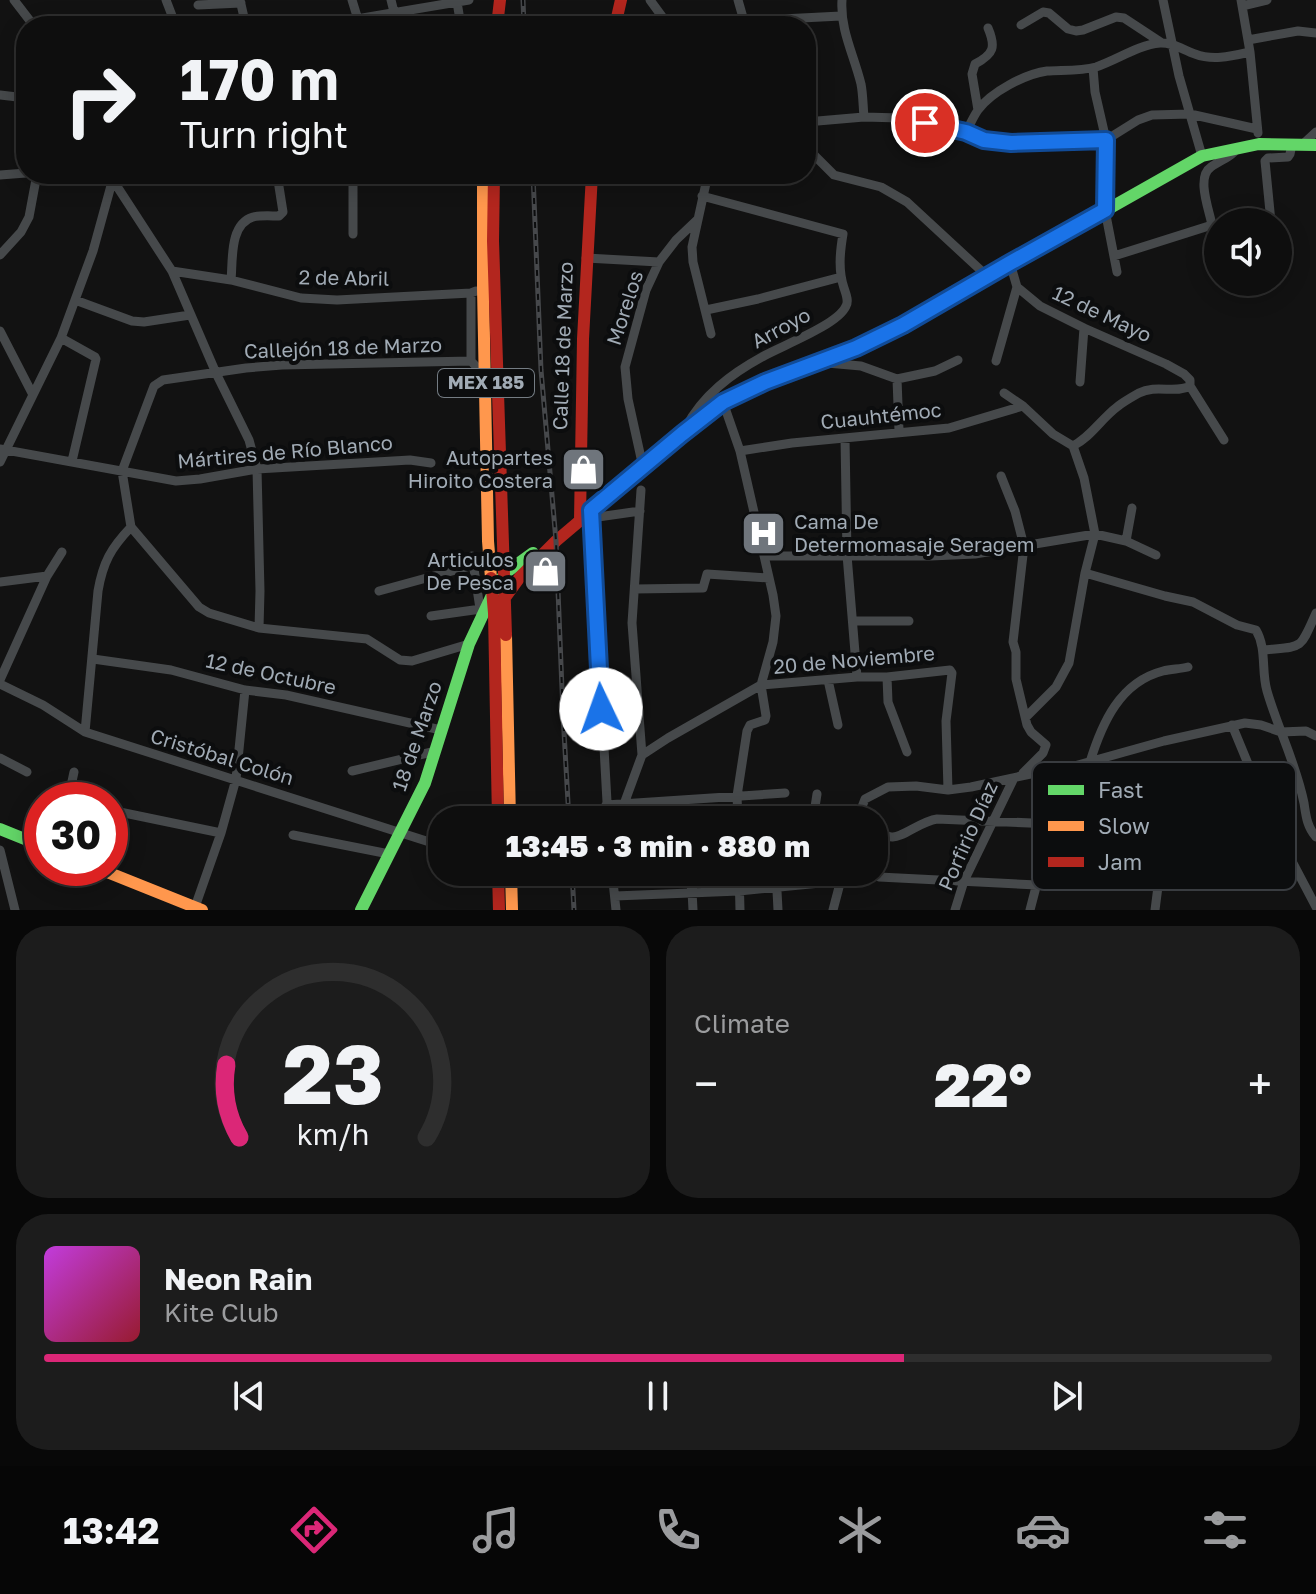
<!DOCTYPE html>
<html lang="en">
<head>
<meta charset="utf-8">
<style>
	:root { --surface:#0e0e0e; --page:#1c1c1c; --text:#f1f3f6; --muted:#9b9c9e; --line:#2e2e2e; --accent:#db2777 }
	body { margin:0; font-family:"Golos Text",sans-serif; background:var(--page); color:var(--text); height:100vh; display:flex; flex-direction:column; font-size:30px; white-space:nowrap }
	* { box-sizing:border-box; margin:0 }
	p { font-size:26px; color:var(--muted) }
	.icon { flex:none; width:44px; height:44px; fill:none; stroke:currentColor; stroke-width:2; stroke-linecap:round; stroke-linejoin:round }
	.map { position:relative; height:910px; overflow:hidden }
	.details { display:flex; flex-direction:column; gap:16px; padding:16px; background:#080808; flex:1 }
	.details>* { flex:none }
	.hud { position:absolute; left:16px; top:16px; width:800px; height:168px; border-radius:32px; box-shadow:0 4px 20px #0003,0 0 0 2px var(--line); background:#0e0e0e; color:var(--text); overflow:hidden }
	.fabs { position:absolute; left:1204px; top:208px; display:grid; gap:16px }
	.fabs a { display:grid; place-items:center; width:88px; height:88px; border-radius:50%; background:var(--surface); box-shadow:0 4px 20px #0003,0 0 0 2px var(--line); font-size:40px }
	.speed { position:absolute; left:24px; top:782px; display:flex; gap:16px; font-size:40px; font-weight:700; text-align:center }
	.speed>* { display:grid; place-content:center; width:104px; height:104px; border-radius:50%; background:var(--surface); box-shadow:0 4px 20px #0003,0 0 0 2px var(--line); line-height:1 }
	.speed .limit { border:12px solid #d22; background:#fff; color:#111 }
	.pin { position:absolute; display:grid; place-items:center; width:68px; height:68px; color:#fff; margin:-34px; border:4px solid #fff; border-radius:50%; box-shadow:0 2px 8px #0007 }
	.me { position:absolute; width:88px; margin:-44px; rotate:357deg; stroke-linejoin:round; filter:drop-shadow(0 0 6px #0008) }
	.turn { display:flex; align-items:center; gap:28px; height:168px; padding:0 32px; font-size:36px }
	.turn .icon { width:104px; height:104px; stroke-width:2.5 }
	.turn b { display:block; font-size:56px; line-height:68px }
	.big { font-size:60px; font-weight:800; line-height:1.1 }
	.details .card { flex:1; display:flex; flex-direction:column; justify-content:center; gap:12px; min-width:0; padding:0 28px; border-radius:32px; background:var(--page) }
	.details .dial { align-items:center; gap:0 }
	.dial svg { height:208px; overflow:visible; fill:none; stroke:var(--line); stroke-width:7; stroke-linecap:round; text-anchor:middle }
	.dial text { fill:var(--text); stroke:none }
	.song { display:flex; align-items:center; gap:24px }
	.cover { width:96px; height:96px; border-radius:12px; background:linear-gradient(135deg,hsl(290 70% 55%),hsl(350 70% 35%)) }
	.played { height:8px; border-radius:4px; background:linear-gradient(90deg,var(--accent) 70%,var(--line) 70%) }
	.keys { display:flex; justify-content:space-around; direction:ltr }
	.heat { display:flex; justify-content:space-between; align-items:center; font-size:44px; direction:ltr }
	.details .tiles { flex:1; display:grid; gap:16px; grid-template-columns:1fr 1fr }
	.card:last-child { grid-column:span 2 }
	.trip { position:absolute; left:428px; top:806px; width:460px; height:80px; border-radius:32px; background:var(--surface); box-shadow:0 4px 20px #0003,0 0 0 2px var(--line); font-weight:800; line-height:80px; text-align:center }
	.tab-bar { display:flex; height:128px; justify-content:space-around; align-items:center; background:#060606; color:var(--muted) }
	.tab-bar .icon { width:56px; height:56px }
	.tab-bar .current { color:var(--accent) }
	.tab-bar b { font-size:36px; color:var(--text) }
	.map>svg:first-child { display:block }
</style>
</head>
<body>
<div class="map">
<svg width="1316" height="910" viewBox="0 0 1316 910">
	<rect width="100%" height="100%" fill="#121212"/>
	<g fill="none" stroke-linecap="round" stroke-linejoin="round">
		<path stroke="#46494b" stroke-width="9" d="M14 0 34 26
			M166 0 176 26
			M240 0 246 26
			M352 0 360 26
			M391 0 394 12
			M650 0 669 26
			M738 0 744 21
			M842 0C840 30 854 55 861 84 863 94 863 106 864 117
			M1163 0 1179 76 1202 156
			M1241 0 1250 52 1258 133
			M457 2 461 26
			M198 5 241 3
			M1242 6 1267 0
			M1021 25 1043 12 1049 13 1068 29 1076 31 1083 30 1116 17 1124 18 1162 43
			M315 26 469 0
			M718 26 744 21 841 16
			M1248 40 1298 31 1316 33
			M1093 68 1095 92 1106 140 1105 210 1117 272
			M0 95 26 98
			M978 110 972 74 975 64C994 54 996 47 988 28
			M806 122 864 117 900 118 966 132 984 140 1021 143 1106 140 1138 120 1152 115 1190 114 1257 129
			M966 132C970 125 973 117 978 110 991 92 1025 74 1047 71 1063 70 1081 71 1096 67 1117 60 1138 45 1160 43 1173 42 1183 50 1195 54 1213 61 1232 56 1250 52
			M1303 144 1316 132
			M806 147 834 175 881 187 907 202 987 276
			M109 174 172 271 216 373 249 440 257 469 260 591 259 628
			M353 174V234
			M468 174 487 176
			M708 174 692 247 693 262 711 334
			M0 175 26 173
			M1271 222 1265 161 1268 158 1288 157 1290 154 1292 144
			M0 255 21 232 29 217 37 174
			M1114 256 1212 225C1209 209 1196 177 1211 167 1219 161 1227 159 1234 152
			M586 258 659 262
			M1010 263 1017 287 1040 306 1084 328 1166 364 1184 374 1190 380V386L1224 440
			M172 271 231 280 301 298 337 300 471 293
			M231 280C233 261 229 224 253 217 261 215 271 216 279 216L283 212 277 174
			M476 291 471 293V361L484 375
			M75 300 132 321 144 322 190 315
			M706 310 758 299 841 277
			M0 331 33 395
			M61 338 95 357 96 359 72 461
			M996 361 1017 287
			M827 363 861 366 897 379 935 371 958 360
			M897 379 899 431
			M1080 382 1084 328
			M1004 393 1023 406 1053 434 1073 446C1091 437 1101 419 1117 407 1123 402 1132 397 1139 393 1156 384 1176 394 1190 386
			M723 402 740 451 773 595 776 616 773 642 761 685 766 716 765 720 750 725 747 731 737 796 738 820
			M686 427C703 395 731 374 762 357 781 346 838 325 846 306 849 301 846 294 844 288 838 270 840 252 843 234L702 196
			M845 438 847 555 857 677
			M0 449 176 481 200 479 257 469 410 460 431 463
			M740 451 792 443 949 428 1023 406
			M0 462 61 338 93 251 112 182
			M643 467 628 399 625 367 646 290 659 262 676 240 697 220
			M1001 476 1015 511 1024 546 1013 642 1016 652V679L1027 725 1031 732 1046 745 1043 753 1023 773
			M591 512 608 820
			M591 518 640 511
			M1126 541 1132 508
			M472 556 481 615
			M764 556H931L975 554 1095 534 1126 541 1156 555
			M1085 573 1165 596 1193 602 1237 625 1256 630C1267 649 1261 670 1267 691 1278 729 1296 763 1304 803 1306 816 1307 827 1316 837
			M0 582 47 576
			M635 589 703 588 707 574 769 578
			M379 591 474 565
			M431 616 481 609
			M853 621H909
			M469 644 412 661 400 660 367 639 259 628 209 613 199 607 131 527 122 471 154 386 163 380 246 368 282 365 471 361
			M1263 650C1304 646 1299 651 1316 613
			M93 659 171 670 245 690 286 695 441 730
			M887 677 888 702 907 752
			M0 680 47 576 62 552
			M828 680 838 725
			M0 684 43 705 85 732 442 846
			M1026 717 1056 687 1069 663 1085 573 1095 534 1084 478 1073 446
			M1232 725 1275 829 1316 907
			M85 732 98 591C103 562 111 548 131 527
			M642 755 668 738 761 685 857 677H887L950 670 952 673 946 721 948 790
			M0 758 27 772
			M1090 762C1102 723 1120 682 1163 671 1171 669 1180 669 1188 667
			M352 771 436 751
			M68 800 74 772
			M688 800 689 820
			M624 804 642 755 632 623 641 490
			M606 805 785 793
			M110 810 221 833
			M813 820 817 794
			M857 820 865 799 888 787 916 786 948 790 971 787 1040 772 1067 768 1164 741 1245 723 1261 725 1281 732 1306 731 1316 736
			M878 833C882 834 887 837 892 837 902 838 921 821 937 819L1054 824
			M293 835 389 854
			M0 850 15 910
			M612 872 616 910
			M691 872 693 910
			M739 872 740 910
			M776 872 778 910
			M879 877 1037 885
			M615 896 739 891 841 881
			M195 907 221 833 236 779 245 690
			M833 910 843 872
			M955 910 964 881 1014 778
			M1030 910 1067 768
			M1155 910 1161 863 1177 850 1194 843"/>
		<path stroke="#63d668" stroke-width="12" d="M726 401 765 382 856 348 903 325 1202 156 1259 144 1316 145
			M494 591 505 573 533 553
			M0 829 42 846
			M361 910 425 783 469 644 493 593"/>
		<path stroke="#ff974d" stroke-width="12" d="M483 174V288L488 541 491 578
			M506 635 510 820
			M97 868 202 910
			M511 872 512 910"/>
		<path stroke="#b3261e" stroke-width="12" d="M497 26 500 0
			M615 26 621 0
			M494 174 493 241 506 635
			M580 520 583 339 592 174
			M491 578 494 613 498 820
			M494 613 520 577 556 541 682 434 726 401
			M498 872 499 910"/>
		<defs>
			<path id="rail" d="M523 0 524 26
				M533 174 541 370 556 541 563 714 569 820
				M572 872 574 910"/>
		</defs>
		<use href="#rail" stroke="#46484b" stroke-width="5"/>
		<use href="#rail" stroke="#0c0d0e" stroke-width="2" stroke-dasharray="6" stroke-linecap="butt"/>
	</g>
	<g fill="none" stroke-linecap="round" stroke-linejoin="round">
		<defs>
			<path id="route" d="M601 709 591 510 682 434 723 402 765 382 856 348 903 325 1010 263 1105 210 1106 140 1011 143 984 140 966 132 925 123"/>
		</defs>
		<use href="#route" stroke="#114b97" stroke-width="20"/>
		<use href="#route" stroke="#1a73e8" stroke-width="14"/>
	</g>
	<defs>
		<symbol id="shop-square" viewBox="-11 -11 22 22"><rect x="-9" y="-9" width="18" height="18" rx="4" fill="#6f757c" stroke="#0c0d0e"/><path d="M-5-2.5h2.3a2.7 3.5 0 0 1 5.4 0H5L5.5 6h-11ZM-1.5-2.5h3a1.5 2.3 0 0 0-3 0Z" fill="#fff"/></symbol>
		<symbol id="hospital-square" viewBox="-11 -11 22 22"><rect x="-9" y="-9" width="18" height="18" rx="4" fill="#6f757c" stroke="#0c0d0e"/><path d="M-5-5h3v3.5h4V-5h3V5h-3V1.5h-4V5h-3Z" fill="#fff"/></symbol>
	</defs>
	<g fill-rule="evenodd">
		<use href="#shop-square" x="558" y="444" width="51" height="51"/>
		<use href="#hospital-square" x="738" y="508" width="51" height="51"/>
		<use href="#shop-square" x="520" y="546" width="51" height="51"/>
	</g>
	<g text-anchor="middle" stroke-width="8" stroke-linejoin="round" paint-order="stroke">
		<rect fill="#0c0d0e" stroke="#747c83" stroke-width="2" x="438" y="369" width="96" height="28" rx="6"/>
		<g font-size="18" font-weight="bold" fill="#a1abb5">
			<text x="486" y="389">MEX 185</text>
		</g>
		<g font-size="20" fill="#a1abb5" stroke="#0c0d0e">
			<text transform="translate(344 278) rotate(1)" y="7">2 de Abril</text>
			<text transform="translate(625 308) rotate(-72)" y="7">Morelos</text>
			<text transform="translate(1102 314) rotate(25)" y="7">12 de Mayo</text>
			<text transform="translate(781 328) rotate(-28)" y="7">Arroyo</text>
			<text transform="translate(563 346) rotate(-88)" y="7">Calle 18 de Marzo</text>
			<text transform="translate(343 348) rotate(-2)" y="7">Callejón 18 de Marzo</text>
			<text transform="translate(881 416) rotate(-6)" y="7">Cuauhtémoc</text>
			<text transform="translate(285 452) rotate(-5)" y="7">Mártires de Río Blanco</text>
			<text transform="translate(854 660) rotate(-5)" y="7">20 de Noviembre</text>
			<text transform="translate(271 674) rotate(12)" y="7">12 de Octubre</text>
			<text transform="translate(417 736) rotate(-71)" y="7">18 de Marzo</text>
			<text transform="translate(222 757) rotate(17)" y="7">Cristóbal Colón</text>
			<text transform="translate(968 836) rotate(-66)" y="7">Porfirio Díaz</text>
		</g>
		<g font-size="20" fill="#a1abb5" stroke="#0c0d0e" text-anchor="end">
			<text x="553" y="465">Autopartes<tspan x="553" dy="23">Hiroito Costera</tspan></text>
			<text x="794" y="529" text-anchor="start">Cama De<tspan x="794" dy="23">Determomasaje Seragem</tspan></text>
			<text x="514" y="567">Articulos<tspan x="514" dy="23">De Pesca</tspan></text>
		</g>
	</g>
	<rect x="1032" y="762" width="264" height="128" rx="12" fill="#0c0d0e" stroke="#393c40" stroke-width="2"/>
	<rect x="1048" y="785" width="36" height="10" fill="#63d668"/>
	<rect x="1048" y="821" width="36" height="10" fill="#ff974d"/>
	<rect x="1048" y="857" width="36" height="10" fill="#b3261e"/>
	<g font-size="22" fill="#a1abb5">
		<text x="1098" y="798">Fast</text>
		<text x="1098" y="834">Slow</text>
		<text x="1098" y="870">Jam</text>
	</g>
</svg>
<div class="fabs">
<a><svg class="icon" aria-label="sound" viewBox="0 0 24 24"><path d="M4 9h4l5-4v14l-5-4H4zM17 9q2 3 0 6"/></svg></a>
</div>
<div class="speed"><div class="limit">30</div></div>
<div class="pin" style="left:925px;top:123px;background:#d93025"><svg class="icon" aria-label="arrive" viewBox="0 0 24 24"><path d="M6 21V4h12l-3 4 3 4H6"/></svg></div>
<svg class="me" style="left:601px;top:709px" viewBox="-20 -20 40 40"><circle r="19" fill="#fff"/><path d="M0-13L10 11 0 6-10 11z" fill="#1a73e8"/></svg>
<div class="trip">13:45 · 3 min · 880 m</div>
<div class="hud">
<div class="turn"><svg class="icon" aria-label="right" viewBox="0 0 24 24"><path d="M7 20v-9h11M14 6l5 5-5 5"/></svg><div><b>170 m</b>Turn right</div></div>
</div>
</div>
<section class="details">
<div class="tiles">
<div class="card dial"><svg viewBox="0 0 100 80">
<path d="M14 69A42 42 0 1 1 86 69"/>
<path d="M14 69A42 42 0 0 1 9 41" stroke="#db2777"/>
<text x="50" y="56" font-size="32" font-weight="700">23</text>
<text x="50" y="72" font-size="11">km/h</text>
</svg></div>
<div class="card"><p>Climate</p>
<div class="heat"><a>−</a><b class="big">22°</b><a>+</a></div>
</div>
<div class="card">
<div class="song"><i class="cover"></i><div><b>Neon Rain</b><p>Kite Club</p></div></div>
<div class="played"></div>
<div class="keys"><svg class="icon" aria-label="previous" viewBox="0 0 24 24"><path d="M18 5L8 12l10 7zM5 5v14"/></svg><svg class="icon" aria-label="pause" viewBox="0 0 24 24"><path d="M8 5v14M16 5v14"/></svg><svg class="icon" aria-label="next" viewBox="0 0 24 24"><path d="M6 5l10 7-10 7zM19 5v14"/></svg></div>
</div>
</div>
</section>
<nav class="tab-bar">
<b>13:42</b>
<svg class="icon current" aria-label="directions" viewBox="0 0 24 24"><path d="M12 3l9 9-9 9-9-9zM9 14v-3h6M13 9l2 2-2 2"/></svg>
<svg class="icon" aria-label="music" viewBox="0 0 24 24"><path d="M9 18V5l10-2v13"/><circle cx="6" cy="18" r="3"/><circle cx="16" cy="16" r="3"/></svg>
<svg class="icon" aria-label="phone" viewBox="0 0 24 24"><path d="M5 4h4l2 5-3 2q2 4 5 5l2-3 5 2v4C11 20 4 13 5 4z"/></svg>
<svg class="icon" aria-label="climate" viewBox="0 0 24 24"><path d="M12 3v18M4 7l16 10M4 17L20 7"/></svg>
<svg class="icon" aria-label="car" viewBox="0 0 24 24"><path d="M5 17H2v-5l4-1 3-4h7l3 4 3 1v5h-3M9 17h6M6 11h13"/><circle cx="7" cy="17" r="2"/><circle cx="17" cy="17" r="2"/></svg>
<svg class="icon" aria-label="filters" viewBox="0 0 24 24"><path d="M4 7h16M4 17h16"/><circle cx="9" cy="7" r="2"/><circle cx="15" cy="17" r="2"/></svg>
</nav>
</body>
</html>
